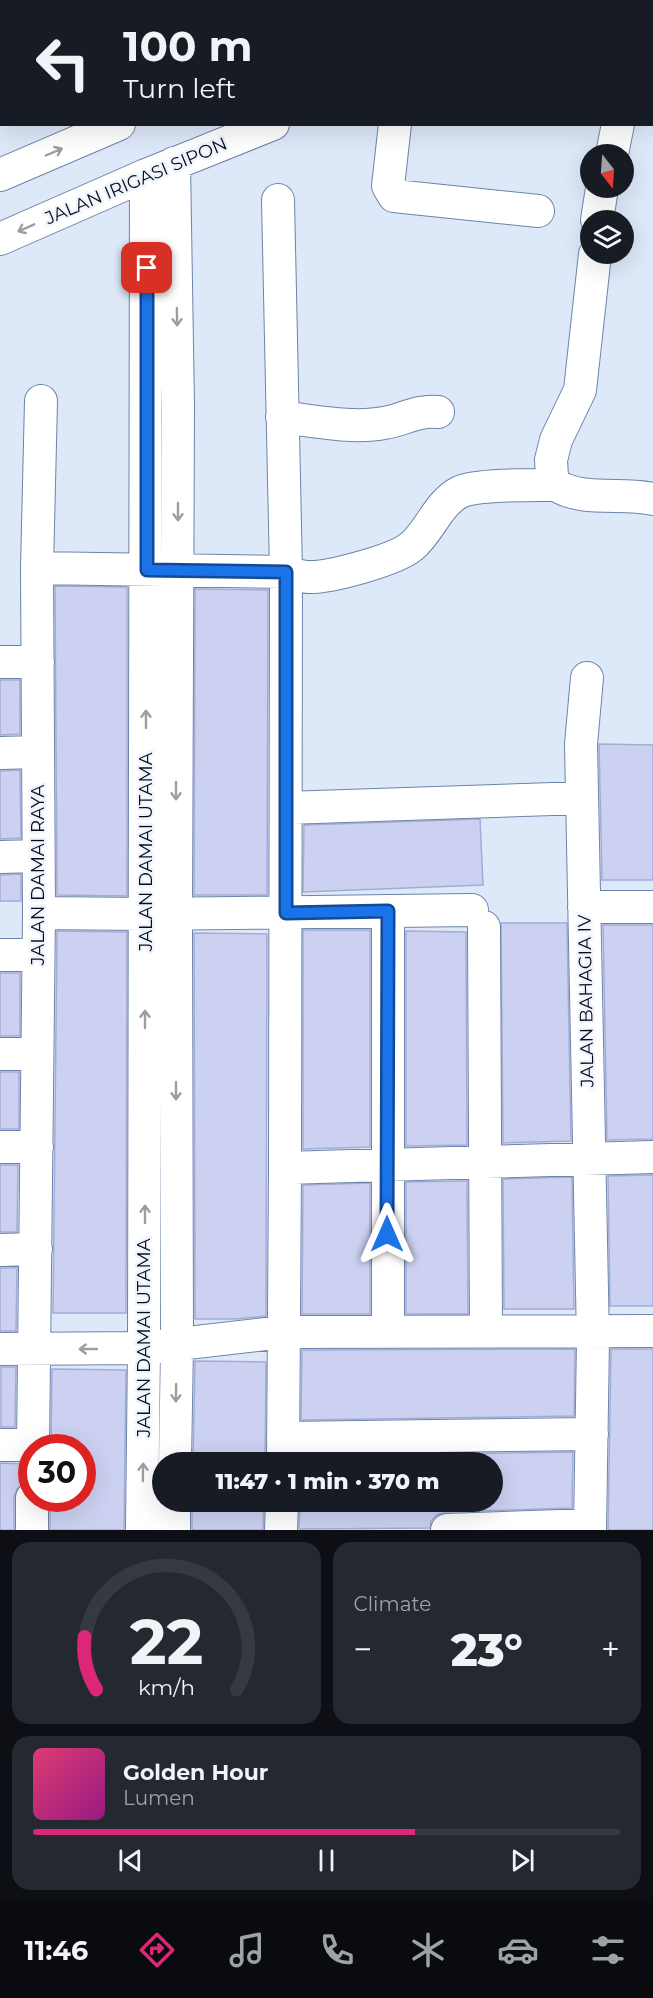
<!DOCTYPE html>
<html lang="en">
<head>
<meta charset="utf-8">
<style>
	:root { --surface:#171b24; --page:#242831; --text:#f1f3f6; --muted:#9ea1a6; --line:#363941; --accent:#db2777 }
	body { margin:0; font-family:Montserrat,sans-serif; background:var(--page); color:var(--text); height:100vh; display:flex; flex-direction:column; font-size:22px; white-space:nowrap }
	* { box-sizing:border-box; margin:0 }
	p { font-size:20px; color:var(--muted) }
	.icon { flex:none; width:33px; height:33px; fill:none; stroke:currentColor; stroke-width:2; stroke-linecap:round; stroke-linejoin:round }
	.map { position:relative; height:1530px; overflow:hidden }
	.side { display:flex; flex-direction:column; gap:12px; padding:12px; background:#0d0f14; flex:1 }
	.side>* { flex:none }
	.banner { position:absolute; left:0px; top:0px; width:654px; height:126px; box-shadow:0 6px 24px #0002; background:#171b24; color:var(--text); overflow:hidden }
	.needle { width:39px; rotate:163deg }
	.tools { position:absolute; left:580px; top:144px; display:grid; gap:12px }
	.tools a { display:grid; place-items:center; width:54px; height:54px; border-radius:50%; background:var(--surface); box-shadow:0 6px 24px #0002; font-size:30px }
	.speed { position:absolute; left:18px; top:1434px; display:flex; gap:12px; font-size:30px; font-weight:700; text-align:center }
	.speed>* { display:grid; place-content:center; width:78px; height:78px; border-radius:50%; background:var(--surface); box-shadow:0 6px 24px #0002; line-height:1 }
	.speed .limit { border:9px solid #d22; background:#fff; color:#111 }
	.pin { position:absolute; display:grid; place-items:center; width:51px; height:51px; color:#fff; margin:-26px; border-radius:12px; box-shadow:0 3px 9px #0006 }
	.me { position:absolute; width:66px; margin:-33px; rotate:0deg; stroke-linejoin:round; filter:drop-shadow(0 0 4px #0008) }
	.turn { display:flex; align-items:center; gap:21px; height:126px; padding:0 24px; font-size:27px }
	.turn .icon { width:78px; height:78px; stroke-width:2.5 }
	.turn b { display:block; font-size:42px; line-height:51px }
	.big { font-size:45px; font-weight:800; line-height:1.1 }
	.side .card { flex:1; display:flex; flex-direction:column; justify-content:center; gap:9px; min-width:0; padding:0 21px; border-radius:18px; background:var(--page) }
	.side .dial { align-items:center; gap:0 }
	.dial svg { height:156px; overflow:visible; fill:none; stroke:var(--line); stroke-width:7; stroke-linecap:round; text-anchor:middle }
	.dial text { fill:var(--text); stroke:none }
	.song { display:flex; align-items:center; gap:18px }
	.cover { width:72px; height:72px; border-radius:9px; background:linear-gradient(135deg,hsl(340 70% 55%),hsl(310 70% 35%)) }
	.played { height:6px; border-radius:3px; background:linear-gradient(90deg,var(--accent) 65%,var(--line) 65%) }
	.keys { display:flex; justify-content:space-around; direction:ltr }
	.heat { display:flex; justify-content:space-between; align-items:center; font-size:33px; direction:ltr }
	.side .tiles { flex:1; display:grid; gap:12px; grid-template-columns:1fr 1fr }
	.card:last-child { grid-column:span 2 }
	.trip { position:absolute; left:152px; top:1452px; width:351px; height:60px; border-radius:30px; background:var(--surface); box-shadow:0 6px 24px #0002; font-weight:800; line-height:60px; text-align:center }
	.dock { display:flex; height:96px; justify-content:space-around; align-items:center; background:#090b0e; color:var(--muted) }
	.dock .icon { width:42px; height:42px }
	.dock .selected { color:var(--accent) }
	.dock b { font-size:27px; color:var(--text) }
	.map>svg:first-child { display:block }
</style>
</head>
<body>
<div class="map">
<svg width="653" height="1530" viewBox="0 0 653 1530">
	<rect width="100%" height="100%" fill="#dde8f9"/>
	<path fill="#ccd1f2" stroke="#a5abd7" stroke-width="1.5" d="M55 586 127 587V896L57 895Z
		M195 589 268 590 267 895H194Z
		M0 680H20V734L0 735Z
		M599 744 653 745V880H602Z
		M20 770 21 838 0 839V771Z
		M480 819 483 885 303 892 304 825Z
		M21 874V901H0V875Z
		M501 923H567L571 1141 503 1143Z
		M603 925H653V1139L607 1140Z
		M303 930H370V1147L303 1149Z
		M57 931 127 932 126 1313H53Z
		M406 931 466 932 467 1145 406 1146Z
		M194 933 267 934 266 1316 236 1319H195Z
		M0 973H20V1036H0Z
		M0 1072H19V1129H0Z
		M0 1165H18L17 1232H0Z
		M653 1175V1306H610L608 1176Z
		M572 1177 574 1309H504L503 1179Z
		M467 1181 468 1314H406V1182Z
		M370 1183V1314H302L303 1185Z
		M0 1268H17L16 1331H0Z
		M575 1349 574 1416 301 1420 302 1350Z
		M611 1349H653V1530H608Z
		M195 1361 266 1362 265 1462H193Z
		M1 1367H16L15 1427H1Z
		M52 1369 126 1370 124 1530H50V1498H82V1448H51Z
		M573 1452 572 1508 446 1512 437 1515 431 1521 430 1528 299 1529 300 1502H492V1462H301V1456Z
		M0 1463 26 1464V1482L17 1489 14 1497V1530H0Z
		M192 1502H264L263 1530H192Z"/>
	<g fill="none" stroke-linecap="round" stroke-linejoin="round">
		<defs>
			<path id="minor" d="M229 0V2
				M533 0V2
				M314 2 318 0
				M449 2 454 0
				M652 17H653
				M395 124 388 186 394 196 538 211
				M612 154 618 124
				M174 163 178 406 176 914 177 1344 175 1462
				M0 175 119 124
				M278 200 286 572 285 1168 283 1462
				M597 220 602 188
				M0 239 146 175 273 124
				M282 417C312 421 355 429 384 423 404 420 416 410 438 412
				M556 485 552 477 551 460 556 440 580 390 595 254
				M37 568 286 572C293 574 301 577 308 577 329 578 396 560 412 546 430 531 438 503 460 492 477 484 536 485 556 485 581 502 624 492 653 499
				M0 662H38
				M587 678 581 744 593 1340 590 1530
				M0 753 38 752
				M286 808 582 798
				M0 857 38 856
				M584 907H653
				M39 913 146 914 472 910
				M484 927 486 1331
				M0 955H38
				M0 1054H36
				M0 1147H37
				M285 1168 653 1157
				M0 1250 36 1249
				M388 1331V911
				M0 1349 144 1348 283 1332 653 1331
				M283 1438 592 1434
				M0 1445H34
				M33 1448 39 913 37 568 41 401
				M32 1530V1498
				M142 1530 144 1348 146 175
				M174 1530V1502
				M281 1530 282 1502
				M447 1530 590 1525"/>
		</defs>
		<use href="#minor" stroke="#6c84a9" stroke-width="34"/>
		<use href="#minor" stroke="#fff" stroke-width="32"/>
	</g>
	<defs><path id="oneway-shaft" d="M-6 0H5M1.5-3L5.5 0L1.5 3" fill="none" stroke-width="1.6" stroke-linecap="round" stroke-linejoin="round" transform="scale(1.5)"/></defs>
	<g stroke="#9b9ea3">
		<use href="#oneway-shaft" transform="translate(54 152) rotate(-23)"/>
		<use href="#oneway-shaft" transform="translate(26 228) rotate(156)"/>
		<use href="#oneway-shaft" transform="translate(177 317) rotate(89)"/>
		<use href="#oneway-shaft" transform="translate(178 512) rotate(90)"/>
		<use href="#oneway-shaft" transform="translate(146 719) rotate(-90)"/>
		<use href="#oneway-shaft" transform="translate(176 791) rotate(90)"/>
		<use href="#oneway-shaft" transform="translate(145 1019) rotate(-90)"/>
		<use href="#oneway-shaft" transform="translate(176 1091) rotate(90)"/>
		<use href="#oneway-shaft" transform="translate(145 1214) rotate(-90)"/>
		<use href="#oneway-shaft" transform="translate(88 1349) rotate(180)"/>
		<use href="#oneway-shaft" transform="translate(176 1393) rotate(91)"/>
		<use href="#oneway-shaft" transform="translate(143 1472) rotate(-89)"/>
	</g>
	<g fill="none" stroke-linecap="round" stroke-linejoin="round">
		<defs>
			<path id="route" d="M147 268V570L286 572V913L388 911 387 1234"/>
		</defs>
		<use href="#route" stroke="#114b97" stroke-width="15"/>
		<use href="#route" stroke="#1a73e8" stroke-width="10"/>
	</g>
	<g text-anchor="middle" stroke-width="5" stroke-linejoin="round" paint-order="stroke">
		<g font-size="18" fill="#050d1a" stroke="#f0f5fd">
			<text transform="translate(136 181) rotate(-23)" y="6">JALAN IRIGASI SIPON</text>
			<text transform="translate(146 852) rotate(-90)" y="6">JALAN DAMAI UTAMA</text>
			<text transform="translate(38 875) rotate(-90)" y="6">JALAN DAMAI RAYA</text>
			<text transform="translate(586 1001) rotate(-91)" y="6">JALAN BAHAGIA IV</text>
			<text transform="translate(144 1338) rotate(-90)" y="6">JALAN DAMAI UTAMA</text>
		</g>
	</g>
</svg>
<div class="tools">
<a><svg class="needle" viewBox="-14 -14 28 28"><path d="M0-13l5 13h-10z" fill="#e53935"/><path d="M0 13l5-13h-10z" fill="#9ea1a6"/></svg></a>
<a><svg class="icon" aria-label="layers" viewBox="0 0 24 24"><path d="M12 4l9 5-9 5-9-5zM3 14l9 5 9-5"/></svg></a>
</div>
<div class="speed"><div class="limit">30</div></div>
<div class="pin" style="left:147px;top:268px;background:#d93025"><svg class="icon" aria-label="arrive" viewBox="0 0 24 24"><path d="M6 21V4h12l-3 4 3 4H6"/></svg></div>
<svg class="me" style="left:387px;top:1234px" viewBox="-20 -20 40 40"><path d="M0-17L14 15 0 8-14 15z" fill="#1a73e8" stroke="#fff" stroke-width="4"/></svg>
<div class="trip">11:47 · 1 min · 370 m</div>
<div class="banner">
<div class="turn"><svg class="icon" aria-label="left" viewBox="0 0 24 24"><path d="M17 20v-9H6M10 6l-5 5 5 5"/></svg><div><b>100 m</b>Turn left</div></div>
</div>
</div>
<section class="side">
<div class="tiles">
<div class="card dial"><svg viewBox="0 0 100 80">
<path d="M14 69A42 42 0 1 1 86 69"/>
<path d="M14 69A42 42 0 0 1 8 42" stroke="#db2777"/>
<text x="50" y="56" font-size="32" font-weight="700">22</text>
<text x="50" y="72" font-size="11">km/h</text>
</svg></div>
<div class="card"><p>Climate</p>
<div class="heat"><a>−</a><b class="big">23°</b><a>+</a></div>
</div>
<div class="card">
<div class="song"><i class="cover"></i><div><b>Golden Hour</b><p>Lumen</p></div></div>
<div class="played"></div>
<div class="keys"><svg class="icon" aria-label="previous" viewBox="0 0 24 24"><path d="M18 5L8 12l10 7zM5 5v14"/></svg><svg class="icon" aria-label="pause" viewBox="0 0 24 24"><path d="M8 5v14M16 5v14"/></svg><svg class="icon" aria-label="next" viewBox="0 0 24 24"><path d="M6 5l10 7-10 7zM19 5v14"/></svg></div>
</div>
</div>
</section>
<nav class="dock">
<b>11:46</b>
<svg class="icon selected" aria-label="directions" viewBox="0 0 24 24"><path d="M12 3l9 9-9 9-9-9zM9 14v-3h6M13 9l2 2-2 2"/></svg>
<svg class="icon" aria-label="music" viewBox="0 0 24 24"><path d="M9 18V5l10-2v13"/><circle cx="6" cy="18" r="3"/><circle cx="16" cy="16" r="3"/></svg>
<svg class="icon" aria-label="phone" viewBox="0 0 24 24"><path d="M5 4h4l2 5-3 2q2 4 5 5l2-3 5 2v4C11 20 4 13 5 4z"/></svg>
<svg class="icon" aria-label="climate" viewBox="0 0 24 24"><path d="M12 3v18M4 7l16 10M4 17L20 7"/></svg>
<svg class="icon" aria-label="car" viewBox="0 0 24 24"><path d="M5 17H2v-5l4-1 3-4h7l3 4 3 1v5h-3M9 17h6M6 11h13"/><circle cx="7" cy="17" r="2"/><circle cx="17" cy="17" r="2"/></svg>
<svg class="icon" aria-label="filters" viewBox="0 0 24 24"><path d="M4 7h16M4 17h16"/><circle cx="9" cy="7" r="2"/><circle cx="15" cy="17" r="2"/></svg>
</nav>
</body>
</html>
